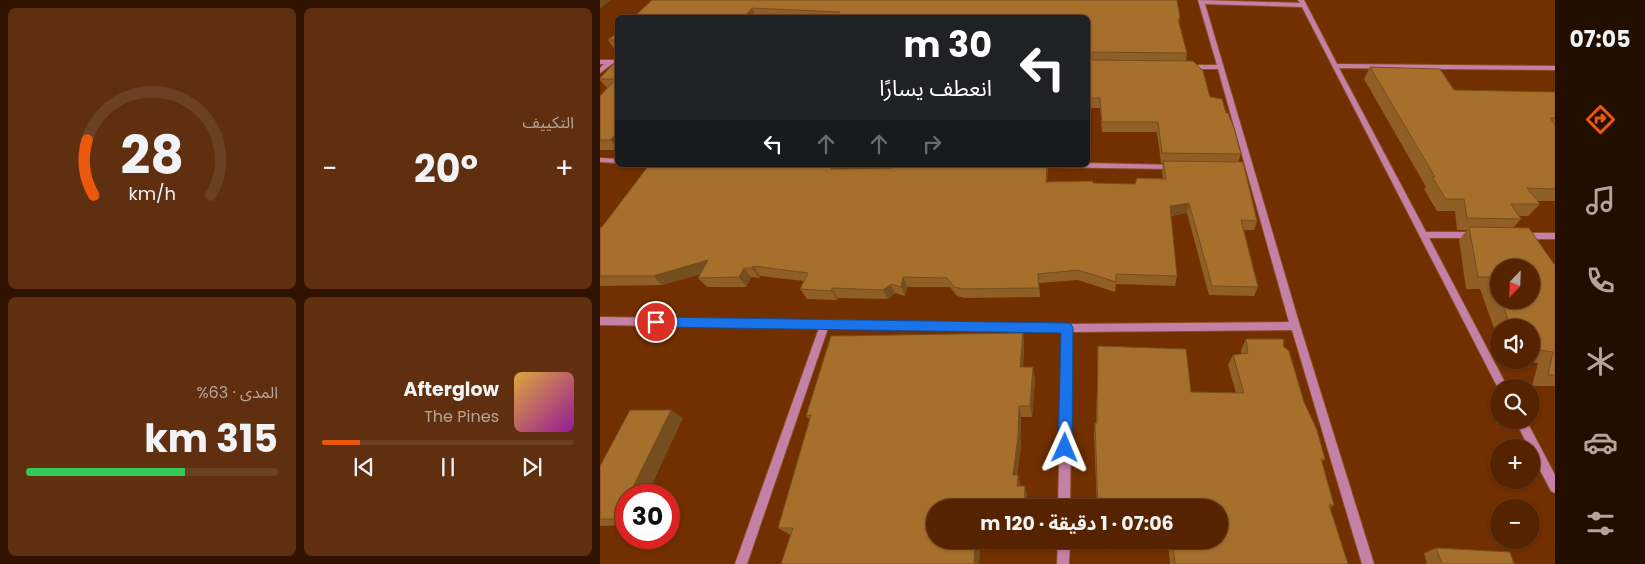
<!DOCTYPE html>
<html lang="ar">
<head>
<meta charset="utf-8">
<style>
	:root { --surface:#562300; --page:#5f2f0f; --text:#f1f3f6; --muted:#b6a499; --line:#6c4022; --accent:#ea580c }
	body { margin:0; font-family:Poppins,"Noto Sans Arabic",sans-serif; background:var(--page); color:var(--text); direction:rtl; height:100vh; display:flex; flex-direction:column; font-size:19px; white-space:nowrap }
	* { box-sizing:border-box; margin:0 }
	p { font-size:16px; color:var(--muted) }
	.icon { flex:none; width:28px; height:28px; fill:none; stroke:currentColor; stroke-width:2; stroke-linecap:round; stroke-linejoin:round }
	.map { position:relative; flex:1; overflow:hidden; direction:ltr }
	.panel { display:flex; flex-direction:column; gap:8px; padding:8px; background:#2f1300; width:600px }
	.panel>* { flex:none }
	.hud { position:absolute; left:15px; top:15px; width:475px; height:152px; border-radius:8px; box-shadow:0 1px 4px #0004,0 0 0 1px var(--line); direction:rtl; background:#202124; color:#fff; overflow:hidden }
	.needle { width:32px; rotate:203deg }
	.fabs { position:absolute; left:890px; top:259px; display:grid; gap:10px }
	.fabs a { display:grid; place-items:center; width:50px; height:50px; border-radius:50%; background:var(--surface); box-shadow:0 1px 4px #0004,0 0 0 1px var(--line); font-size:25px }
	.speed { position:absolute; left:15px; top:484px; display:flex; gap:10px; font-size:25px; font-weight:700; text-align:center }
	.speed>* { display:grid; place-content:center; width:65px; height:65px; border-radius:50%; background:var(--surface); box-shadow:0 1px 4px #0004,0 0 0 1px var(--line); line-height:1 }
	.speed .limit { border:8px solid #d22; background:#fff; color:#111 }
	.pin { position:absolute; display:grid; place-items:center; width:42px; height:42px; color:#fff; margin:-21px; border:2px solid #fff; border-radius:50%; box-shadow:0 1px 5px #0007 }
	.me { position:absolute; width:55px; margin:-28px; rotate:1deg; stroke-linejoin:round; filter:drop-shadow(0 0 4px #0008) }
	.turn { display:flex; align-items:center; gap:18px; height:105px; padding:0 15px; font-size:22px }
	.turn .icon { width:65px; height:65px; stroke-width:2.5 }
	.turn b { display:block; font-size:35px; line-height:42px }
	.lanes { display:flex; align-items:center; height:48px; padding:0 15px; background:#0003; justify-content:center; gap:25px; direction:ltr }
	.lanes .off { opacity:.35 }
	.big { font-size:38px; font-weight:700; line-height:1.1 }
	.panel .widget { flex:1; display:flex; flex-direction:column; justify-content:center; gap:8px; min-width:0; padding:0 18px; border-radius:8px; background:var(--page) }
	.panel .dial { align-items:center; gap:0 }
	.dial svg { height:130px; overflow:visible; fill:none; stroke:var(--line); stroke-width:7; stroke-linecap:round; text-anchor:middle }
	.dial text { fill:var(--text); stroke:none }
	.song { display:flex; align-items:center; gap:15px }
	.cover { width:60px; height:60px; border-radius:8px; background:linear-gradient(135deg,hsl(40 70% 55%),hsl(300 70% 35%)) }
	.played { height:5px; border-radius:2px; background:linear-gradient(90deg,var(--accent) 15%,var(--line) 15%) }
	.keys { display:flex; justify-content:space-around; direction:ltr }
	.heat { display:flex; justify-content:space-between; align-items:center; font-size:28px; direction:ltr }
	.charge { height:8px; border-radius:4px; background:linear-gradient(90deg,#34c759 63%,var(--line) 0) }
	.panel .tiles { flex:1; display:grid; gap:8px; grid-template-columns:repeat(2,1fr) }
	.trip { position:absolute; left:326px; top:499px; width:302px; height:50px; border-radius:25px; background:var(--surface); box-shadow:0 1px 4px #0004,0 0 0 1px var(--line); font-weight:700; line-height:50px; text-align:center; direction:rtl }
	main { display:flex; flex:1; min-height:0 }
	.tab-bar { display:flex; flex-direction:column; width:90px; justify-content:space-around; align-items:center; background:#220e00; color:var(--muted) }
	.tab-bar .icon { width:35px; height:35px }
	.tab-bar .on { color:var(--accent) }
	.tab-bar b { font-size:22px; color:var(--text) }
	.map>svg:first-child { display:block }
</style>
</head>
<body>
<main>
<nav class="tab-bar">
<b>07:05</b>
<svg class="icon on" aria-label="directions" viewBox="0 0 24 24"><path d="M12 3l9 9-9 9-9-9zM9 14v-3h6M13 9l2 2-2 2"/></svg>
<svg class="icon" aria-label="music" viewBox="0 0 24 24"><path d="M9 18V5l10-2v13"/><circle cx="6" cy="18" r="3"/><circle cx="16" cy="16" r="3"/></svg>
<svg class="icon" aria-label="phone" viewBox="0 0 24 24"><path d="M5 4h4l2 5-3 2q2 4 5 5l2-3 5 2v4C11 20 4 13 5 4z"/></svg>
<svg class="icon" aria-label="climate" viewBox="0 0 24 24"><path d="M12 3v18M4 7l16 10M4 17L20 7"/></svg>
<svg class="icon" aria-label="car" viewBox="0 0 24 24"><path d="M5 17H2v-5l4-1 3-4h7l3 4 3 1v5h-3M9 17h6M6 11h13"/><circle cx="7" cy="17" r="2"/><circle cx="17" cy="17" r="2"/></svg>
<svg class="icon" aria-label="filters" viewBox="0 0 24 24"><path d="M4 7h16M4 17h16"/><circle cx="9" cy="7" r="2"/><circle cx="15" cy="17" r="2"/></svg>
</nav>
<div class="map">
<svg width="955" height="564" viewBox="0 0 955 564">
	<rect width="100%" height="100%" fill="#722f00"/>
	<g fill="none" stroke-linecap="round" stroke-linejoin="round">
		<defs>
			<path id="minor" d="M598 0 700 3 698 0H704L737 64 955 66V70L739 68 826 232H875L879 235 875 238H829L908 388H899V390L702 7 605 4 700 326 774 564H762L692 330 472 332 470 508H458L462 332 228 328 147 564H135L219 328 0 325V317L467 324 689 322 618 69H588L585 67 588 65H617Z
				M0 60H18V64H12L0 73V68L4 64H0Z
				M0 158 18 159V163L0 162Z
				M488 163 574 165 578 167 574 169 437 167 433 165H488Z
				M923 233H955V239H923L919 236Z
				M915 420H926L955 475V493L951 491 931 453V448H929Z
				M458 540H470L469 564H457Z"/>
		</defs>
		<use href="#minor" stroke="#8b4e25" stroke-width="2"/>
		<use href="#minor" fill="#c581a5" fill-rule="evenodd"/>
	</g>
	<path fill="#8f5f26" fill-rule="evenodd" d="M52 0H577L580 18 579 24 587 53 586 61H593L603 71 610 97 622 99 626 113H628L634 128 641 154 638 162H643L657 221 654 230H644L658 287 654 296 609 295 587 213 571 216 577 276 575 286 516 284 515 292 478 280 439 283 440 297 365 298 357 296 350 287H307L305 296 295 293 288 299 238 298 237 300 207 299 200 289 204 281 160 276 159 278 151 277 146 287H107L98 278 100 274 62 285 0 286V227H2L49 165H242L241 169 293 168 294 165H448L447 182 493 181V183L535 184 537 178 563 179 562 171 563 163H561L557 132H502L500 108H488V18H33Z
		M18 32V50H15L8 40Z
		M18 59V150H0V96L7 88 0 80V78Z
		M770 67 854 90 955 92V201H937L940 204 928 216H919L921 219 913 228 955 264V386H932L938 363 917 360H931V328H899V342L880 289H866L859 240 867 230H857L855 211H837L824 189 826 187 764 79ZM899 268 931 300H899Z
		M423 333 424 345 423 367 435 378 432 417H421V446L417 475 420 484V486L427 495 335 540H433L432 542H380L379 564H181L191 535 178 528 210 420 206 416Z
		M646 339 683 346 725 459 722 462 734 505 730 508 748 564H570L568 543 514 542V540H620V508H497L494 433 495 423H496L498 346 591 392 636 393 628 365 633 355 641 354V350Z
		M83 418 26 495V525L0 526V466Z
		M836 548 914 564H827L824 553Z"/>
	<path fill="#744e1f" d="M0 0H11L0 9Z
		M152 8 156 18H145V16Z
		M16 134 18 136V149L10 140Z
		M233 165H242L236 180 231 169Z
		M447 165H448V169L446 192V182Z
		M589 203 587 213 568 216 570 206Z
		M108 260 116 270 62 285 53 276Z
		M153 266 160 276 159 278 152 268Z
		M144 268 151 277 146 287 139 277Z
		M303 277 307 287 305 296 301 287Z
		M291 284 295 293 288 299 283 290Z
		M232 288 238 298 237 300 232 291Z
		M423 333 424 345 422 378 420 367Z
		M433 367 435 378 432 417 430 406Z
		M419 406 421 417V446L415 484 413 475Z
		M71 410 83 418 47 495H29Z
		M418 475 420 484V495L417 486Z
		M425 486 427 495 426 508 424 506Z
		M26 500V523L17 519Z
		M375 540H379L380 542 379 564H374Z"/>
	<path fill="#a66f2c" stroke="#744e1f" d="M52 0H577L580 18 578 19 587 53 488 52V54V18H234L240 12 152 8 145 16H132L130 18H33Z
		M18 32V40H8Z
		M18 59V134H16L10 140H0V96L16 79H0V78Z
		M488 59V60L593 61 603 71 610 97 622 99 626 113H628L634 128 641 154 562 153 558 122H502L500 98H488Z
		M770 67 840 69 854 90 955 92V118H950L955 125V189L927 188 940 204H911L921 219 867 218 864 199H846L832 177H835Z
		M563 161 643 162 657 221 641 220 658 287 612 286 589 203 570 206 577 276 516 274V282L478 270 438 274 439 288 363 289 354 287 347 278 303 277 301 287 291 284 283 290 232 288V291L200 289 208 273 153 266 152 268H144L139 277 98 278 108 260 53 276H0V227H2L49 165H233L231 169 293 168 294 165H447L446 182 493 181V183L535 184 537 178 566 179Z
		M869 227 929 228 954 264H955V375H948L953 352 931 349V328H911L901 300H931V268H899V295L892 277H878Z
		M423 333 420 367H433L430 406H419L418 436 413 475H418L417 486H425L424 506H433V508H335V540H375L374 564H181L193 528H178L211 415 206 416 231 336Z
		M646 339H684L683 346 689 351 704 402 717 430 725 459H721L734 505H729L748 564H575L572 540H620V508H498L495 423H497L498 346 586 349 591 392 644 393 633 355 648 353Z
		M30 410H71L29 495H26V500L17 519H0V466Z
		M836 548 910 552 914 564H842Z"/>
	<path fill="#1a73e8" stroke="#114b97" d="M56 317 467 323 471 324 473 328 472 448 470 452 465 454 460 452 458 448 461 333 56 327 52 326 50 322 52 318Z"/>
</svg>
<div class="fabs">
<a><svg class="needle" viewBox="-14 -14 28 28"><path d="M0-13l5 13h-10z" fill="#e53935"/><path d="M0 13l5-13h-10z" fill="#b6a499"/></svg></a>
<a><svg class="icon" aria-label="sound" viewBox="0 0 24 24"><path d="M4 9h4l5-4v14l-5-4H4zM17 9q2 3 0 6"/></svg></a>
<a><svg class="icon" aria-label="search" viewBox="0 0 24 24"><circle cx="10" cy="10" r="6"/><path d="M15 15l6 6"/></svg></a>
<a>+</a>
<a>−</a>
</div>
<div class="speed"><div class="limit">30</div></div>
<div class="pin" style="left:56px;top:322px;background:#d93025"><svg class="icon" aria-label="arrive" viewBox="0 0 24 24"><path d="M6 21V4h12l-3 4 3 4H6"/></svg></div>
<svg class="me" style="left:465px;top:448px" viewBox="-20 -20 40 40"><path d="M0-17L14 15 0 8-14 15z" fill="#1a73e8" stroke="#fff" stroke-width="4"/></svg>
<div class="trip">07:06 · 1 دقيقة · 120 m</div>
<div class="hud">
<div class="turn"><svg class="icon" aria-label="left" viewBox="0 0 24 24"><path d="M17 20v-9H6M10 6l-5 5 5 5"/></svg><div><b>30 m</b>انعطف يسارًا</div></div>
<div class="lanes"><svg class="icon" aria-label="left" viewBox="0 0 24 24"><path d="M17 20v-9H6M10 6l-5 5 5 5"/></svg><svg class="icon off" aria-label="ahead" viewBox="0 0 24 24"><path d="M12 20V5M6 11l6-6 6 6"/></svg><svg class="icon off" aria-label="ahead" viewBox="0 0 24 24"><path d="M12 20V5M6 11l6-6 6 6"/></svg><svg class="icon off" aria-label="right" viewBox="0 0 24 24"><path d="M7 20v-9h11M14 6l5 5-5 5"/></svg></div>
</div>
</div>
<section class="panel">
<div class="tiles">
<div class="widget"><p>التكييف</p>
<div class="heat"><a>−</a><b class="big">20°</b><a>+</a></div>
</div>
<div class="widget dial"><svg viewBox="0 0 100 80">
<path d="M14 69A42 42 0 1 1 86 69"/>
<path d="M14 69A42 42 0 0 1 10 35" stroke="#ea580c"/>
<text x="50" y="56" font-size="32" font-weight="700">28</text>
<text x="50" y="72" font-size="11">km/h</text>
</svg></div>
<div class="widget">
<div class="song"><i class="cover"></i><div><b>Afterglow</b><p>The Pines</p></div></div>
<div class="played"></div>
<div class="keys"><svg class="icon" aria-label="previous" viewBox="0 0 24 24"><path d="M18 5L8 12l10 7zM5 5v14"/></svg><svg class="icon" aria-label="pause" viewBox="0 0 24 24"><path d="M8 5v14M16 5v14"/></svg><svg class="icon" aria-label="next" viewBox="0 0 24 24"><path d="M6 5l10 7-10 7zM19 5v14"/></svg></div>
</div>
<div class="widget"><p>المدى · 63%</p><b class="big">315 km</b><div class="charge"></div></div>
</div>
</section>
</main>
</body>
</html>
